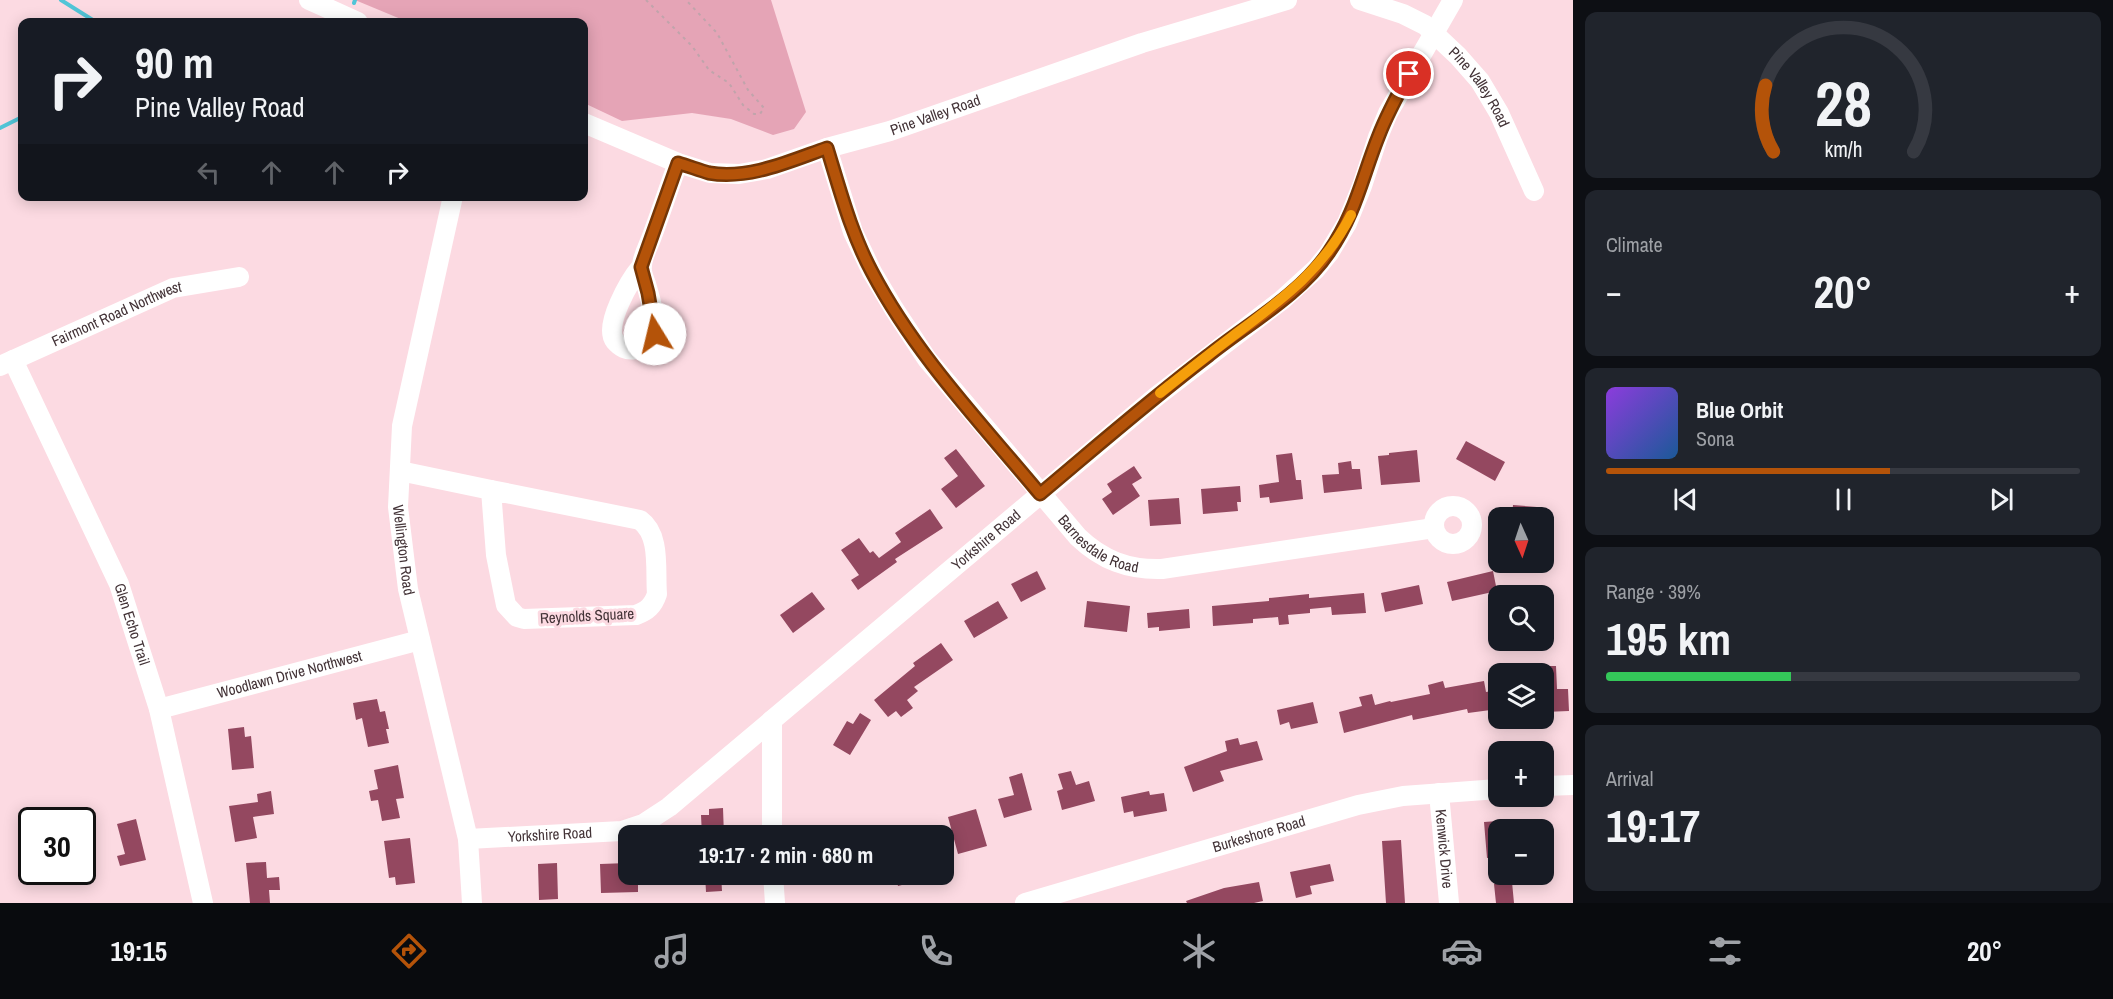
<!DOCTYPE html>
<html lang="en">
<head>
<meta charset="utf-8">
<style>
	:root { --surface:#171b24; --page:#20242c; --text:#f1f3f6; --muted:#9ea1a6; --line:#363941; --accent:#b45309 }
	body { margin:0; font-family:"Archivo Narrow",sans-serif; background:var(--page); color:var(--text); height:100vh; display:flex; flex-direction:column; font-size:22px; white-space:nowrap }
	* { box-sizing:border-box; margin:0 }
	p { font-size:20px; color:var(--muted) }
	.icon { flex:none; width:33px; height:33px; fill:none; stroke:currentColor; stroke-width:2; stroke-linecap:round; stroke-linejoin:round }
	.map { position:relative; flex:1; overflow:hidden }
	.sheet { display:flex; flex-direction:column; gap:12px; padding:12px; background:#0d0f14; width:540px }
	.sheet>* { flex:none }
	.guide { position:absolute; left:18px; top:18px; width:570px; height:183px; border-radius:12px; box-shadow:0 3px 15px #0003; background:#171b24; color:var(--text); overflow:hidden }
	.needle { width:39px; rotate:177deg }
	.fabs { position:absolute; left:1488px; top:507px; display:grid; gap:12px }
	.fabs a { display:grid; place-items:center; width:66px; height:66px; border-radius:12px; background:var(--surface); box-shadow:0 3px 15px #0003; font-size:30px }
	.speed { position:absolute; left:18px; top:807px; display:flex; gap:12px; font-size:30px; font-weight:700; text-align:center }
	.speed>* { display:grid; place-content:center; width:78px; height:78px; border-radius:50%; background:var(--surface); box-shadow:0 3px 15px #0003; line-height:1 }
	.speed .limit { border:3px solid #111; border-radius:9px; background:#fff; color:#111 }
	.pin { position:absolute; display:grid; place-items:center; width:51px; height:51px; color:#fff; margin:-26px; border:3px solid #fff; border-radius:50%; box-shadow:0 2px 6px #0007 }
	.me { position:absolute; width:66px; margin:-33px; rotate:351deg; stroke-linejoin:round; filter:drop-shadow(0 0 4px #0008) }
	.turn { display:flex; align-items:center; gap:21px; height:126px; padding:0 18px; font-size:27px }
	.turn .icon { width:78px; height:78px; stroke-width:2.5 }
	.turn b { display:block; font-size:42px; line-height:51px }
	.lanes { display:flex; align-items:center; height:57px; padding:0 18px; background:#0003; justify-content:center; gap:30px; direction:ltr }
	.lanes .off { opacity:.35 }
	.big { font-size:45px; font-weight:700; line-height:1.1 }
	.sheet .widget { flex:1; display:flex; flex-direction:column; justify-content:center; gap:9px; min-width:0; padding:0 21px; border-radius:12px; background:var(--page) }
	.sheet .dial { align-items:center; gap:0 }
	.dial svg { height:156px; overflow:visible; fill:none; stroke:var(--line); stroke-width:7; stroke-linecap:round; text-anchor:middle }
	.dial text { fill:var(--text); stroke:none }
	.song { display:flex; align-items:center; gap:18px }
	.cover { width:72px; height:72px; border-radius:9px; background:linear-gradient(135deg,hsl(270 70% 55%),hsl(210 70% 35%)) }
	.played { height:6px; border-radius:3px; background:linear-gradient(90deg,var(--accent) 60%,var(--line) 60%) }
	.keys { display:flex; justify-content:space-around; direction:ltr }
	.heat { display:flex; justify-content:space-between; align-items:center; font-size:33px; direction:ltr }
	.charge { height:9px; border-radius:4px; background:linear-gradient(90deg,#34c759 39%,var(--line) 0) }
	.trip { position:absolute; left:618px; top:825px; width:336px; height:60px; border-radius:12px; background:var(--surface); box-shadow:0 3px 15px #0003; font-weight:700; line-height:60px; text-align:center }
	.dock { display:flex; height:96px; justify-content:space-around; align-items:center; background:#090b0e; color:var(--muted) }
	.dock .icon { width:42px; height:42px }
	.dock .on { color:var(--accent) }
	.dock b { font-size:27px; color:var(--text) }
	main { display:flex; flex:1; min-height:0 }
	.map>svg:first-child { display:block }
</style>
</head>
<body>
<main>
<div class="map">
<svg width="1573" height="903" viewBox="0 0 1573 903">
	<rect width="100%" height="100%" fill="#fcdae2"/>
	<path fill="#e5a4b6" d="M355 0H771L806 112 794 129 773 135 731 119 692 113 622 121 584 103V22H408Z"/>
	<g fill="none" stroke-linecap="round" stroke-linejoin="round">
		<path stroke="#51c5d7" stroke-width="4" d="M61 0 96 22
			M354 3 355 0
			M293 22 297 21
			M0 128 22 117"/>
	</g>
	<path fill="#944860" d="M1466 441 1505 462 1495 481 1456 459Z
		M956 449 985 486 956 508 941 489 958 476 944 458Z
		M1417 450 1420 482 1381 485 1378 456 1389 455V453Z
		M1292 453 1296 480H1301L1303 499 1270 503 1269 497 1260 498 1259 485 1279 482 1276 455Z
		M1351 461 1352 469H1360L1362 489 1324 493 1322 475 1339 474 1338 463Z
		M1134 466 1142 478 1132 484 1140 496 1113 515 1102 499 1112 492 1107 484Z
		M1240 486 1241 502H1237L1238 511 1203 514 1201 489Z
		M1179 498 1181 524 1150 526 1148 500Z
		M1513 505 1537 507 1535 518H1512Z
		M930 509 943 528 895 559 897 562 858 590 851 580 859 575 841 550 859 538 870 553 873 551 879 558 901 542 895 533Z
		M1037 571 1046 589 1021 602 1011 584Z
		M1493 571 1497 591 1452 601 1447 582Z
		M1419 585 1423 604 1385 612 1381 593Z
		M812 592 825 609 793 633 780 615Z
		M1364 593 1366 613 1332 615 1331 607 1310 609V613L1288 615 1289 624 1279 625 1278 617 1253 619V623L1213 626 1212 606 1269 601V598L1309 594V598Z
		M998 601 1008 618 974 638 964 621Z
		M1087 601 1130 606 1127 632 1084 627Z
		M1189 609 1190 628 1159 631V627L1148 628 1147 613Z
		M941 643 953 660 914 687 918 691 907 700 913 708 901 717 896 711 888 717 874 700 915 666 913 663Z
		M1544 666H1556L1557 689H1568L1569 711 1544 712Z
		M1443 681 1445 688 1484 681 1486 692 1498 690V709L1468 713 1467 709 1413 720 1412 715 1344 733 1339 712 1362 706 1359 697 1372 694 1375 705 1390 701 1391 702 1430 694 1428 685Z
		M377 699 380 712 385 711 389 729H386L389 743 368 747 362 718 356 720 353 703Z
		M1313 702 1318 723 1291 729 1289 722 1280 725 1277 710Z
		M860 713 871 720 850 755 833 745 847 721 853 724Z
		M244 727 245 737 251 736 254 768 232 770 228 729Z
		M1238 738 1240 745 1257 741 1263 760 1220 771 1224 781 1193 792 1184 767 1227 751 1225 741Z
		M398 765 404 798 396 799 400 818 382 821 378 800 371 801 369 791 378 789 374 770Z
		M1071 771 1076 785 1089 781 1095 801 1062 810 1057 791 1063 789 1058 774Z
		M1022 773 1032 810 1004 818 998 799 1014 795 1009 777Z
		M271 791 274 814 253 817 257 838 235 842 229 806 258 802 257 794Z
		M1149 791 1150 795 1164 793 1167 811 1134 817 1133 811 1124 813 1121 797Z
		M723 808 724 836H702L701 815H709V809Z
		M976 809 987 846 958 854 948 817Z
		M136 819 146 860 120 866 117 856 125 854 117 824Z
		M1498 821V857L1487 858 1484 822Z
		M410 838 415 883 396 885 395 877 389 878 384 841Z
		M1401 840 1405 903H1386L1382 841Z
		M266 862 267 878 279 877 280 890H269L270 903H250L246 863Z
		M557 863 558 899 539 900 538 864Z
		M628 863V874H638V892L601 893 600 864Z
		M1330 864 1334 881 1310 886 1312 894 1296 898 1290 872Z
		M705 874H721L722 891 706 892Z
		M895 874H929V878L898 886Z
		M1259 882 1263 901 1254 903H1187L1186 901 1224 888Z
		M1512 882 1514 903H1496L1494 884Z"/>
	<g fill="none" stroke-linecap="round" stroke-linejoin="round">
		<path stroke="#c0a4ab" stroke-width="2" stroke-dasharray="3 4.5" stroke-linecap="butt" d="M646 0 692 46 709 70 729 83 743 105 754 114H760L764 108 748 90 717 33 686 0"/>
		<g stroke="#fff" stroke-width="20">
			<path d="M309 0 358 22"/>
			<path id="s1" d="M1360 0 1403 14 1425 25 1458 56 1480 81 1499 113 1534 191"/>
			<path id="s2" d="M584 123 678 163 710 173 739 174 767 169 827 148 890 131 1142 43 1287 0"/>
			<path id="s3" d="M827 148 853 232 872 272 894 309 927 359 1078 537C1102 560 1128 570 1162 569L1434 528"/>
			<path id="s4" d="M453 196 402 426 398 507 408 589 468 839 472 903"/>
			<path d="M641 267C630 280 603 326 615 341 620 347 627 351 635 349 666 344 652 305 646 284 644 279 641 271 642 266 642 257 649 245 652 236 661 212 669 187 678 163"/>
			<path id="s5" d="M13 360 119 584 159 709 203 903"/>
			<path id="s6" d="M0 366 173 288 239 277"/>
			<path d="M400 471 491 490"/>
			<path d="M491 490 640 520C661 535 655 570 657 594 653 606 647 611 636 615L524 619 517 617 506 605 496 555Z"/>
			<circle cx="1453" cy="525" r="19"/>
			<path id="s7" d="M159 709 420 640"/>
			<path d="M1544 786 1573 785"/>
			<path id="s8" d="M1439 793 1449 903"/>
			<path d="M772 836V720"/>
			<path id="s9" d="M468 839 622 831 643 824 669 807 1157 396 1282 300 1316 269 1329 253 1347 223 1362 186 1378 137 1388 113 1453 0"/>
			<path d="M773 874 775 903"/>
			<path id="s10" d="M1025 903 1358 805 1403 796 1498 789"/>
		</g>
	</g>
	<g fill="none" stroke-linecap="round" stroke-linejoin="round">
		<defs>
			<path id="route" d="M655 334 648 293 641 267 678 163C688 166 699 170 709 173 749 180 790 161 827 148 840 190 851 233 872 272 915 354 981 423 1040 494 1096 447 1151 399 1209 355 1249 323 1300 295 1329 252 1356 213 1362 177 1379 135 1387 114 1398 94 1409 74"/>
		</defs>
		<use href="#route" stroke="#753606" stroke-width="15"/>
		<use href="#route" stroke="#b45309" stroke-width="10"/>
		<path stroke="#f59e0b" stroke-width="10" d="M1160 393C1184 374 1208 355 1233 336 1281 300 1323 270 1351 215"/>
	</g>
	<g text-anchor="middle" stroke-width="6" stroke-linejoin="round" paint-order="stroke">
		<g font-size="15" fill="#433337" stroke="#fcdae2">
			<text dy="5" stroke="none"><textPath href="#s1" startOffset="153">Pine Valley Road</textPath></text>
			<text dy="5" stroke="none"><textPath href="#s2" startOffset="370">Pine Valley Road</textPath></text>
			<text dy="5" stroke="none"><textPath href="#s6" startOffset="128">Fairmont Road Northwest</textPath></text>
			<text dy="5" stroke="none"><textPath href="#s9" startOffset="622">Yorkshire Road</textPath></text>
			<text dy="5" stroke="none"><textPath href="#s3" startOffset="490">Barnesdale Road</textPath></text>
			<text dy="5" stroke="none"><textPath href="#s4" startOffset="360">Wellington Road</textPath></text>
			<text transform="translate(587 616) rotate(-3)" y="5">Reynolds Square</text>
			<text dy="5" stroke="none"><textPath href="#s5" startOffset="290">Glen Echo Trail</textPath></text>
			<text dy="5" stroke="none"><textPath href="#s7" startOffset="135">Woodlawn Drive Northwest</textPath></text>
			<text dy="5" stroke="none"><textPath href="#s10" startOffset="244">Burkeshore Road</textPath></text>
			<text dy="5" stroke="none"><textPath href="#s9" startOffset="82">Yorkshire Road</textPath></text>
			<text dy="5" stroke="none"><textPath href="#s8" startOffset="56">Kenwick Drive</textPath></text>
		</g>
	</g>
</svg>
<div class="fabs">
<a><svg class="needle" viewBox="-14 -14 28 28"><path d="M0-13l5 13h-10z" fill="#e53935"/><path d="M0 13l5-13h-10z" fill="#9ea1a6"/></svg></a>
<a><svg class="icon" aria-label="search" viewBox="0 0 24 24"><circle cx="10" cy="10" r="6"/><path d="M15 15l6 6"/></svg></a>
<a><svg class="icon" aria-label="layers" viewBox="0 0 24 24"><path d="M12 4l9 5-9 5-9-5zM3 14l9 5 9-5"/></svg></a>
<a>+</a>
<a>−</a>
</div>
<div class="speed"><div class="limit">30</div></div>
<div class="pin" style="left:1409px;top:74px;background:#d93025"><svg class="icon" aria-label="arrive" viewBox="0 0 24 24"><path d="M6 21V4h12l-3 4 3 4H6"/></svg></div>
<svg class="me" style="left:655px;top:334px" viewBox="-20 -20 40 40"><circle r="19" fill="#fff"/><path d="M0-13L10 11 0 6-10 11z" fill="#b45309"/></svg>
<div class="trip">19:17 · 2 min · 680 m</div>
<div class="guide">
<div class="turn"><svg class="icon" aria-label="right" viewBox="0 0 24 24"><path d="M7 20v-9h11M14 6l5 5-5 5"/></svg><div><b>90 m</b>Pine Valley Road</div></div>
<div class="lanes"><svg class="icon off" aria-label="left" viewBox="0 0 24 24"><path d="M17 20v-9H6M10 6l-5 5 5 5"/></svg><svg class="icon off" aria-label="ahead" viewBox="0 0 24 24"><path d="M12 20V5M6 11l6-6 6 6"/></svg><svg class="icon off" aria-label="ahead" viewBox="0 0 24 24"><path d="M12 20V5M6 11l6-6 6 6"/></svg><svg class="icon" aria-label="right" viewBox="0 0 24 24"><path d="M7 20v-9h11M14 6l5 5-5 5"/></svg></div>
</div>
</div>
<section class="sheet">
<div class="widget dial"><svg viewBox="0 0 100 80">
<path d="M14 69A42 42 0 1 1 86 69"/>
<path d="M14 69A42 42 0 0 1 10 35" stroke="#b45309"/>
<text x="50" y="56" font-size="32" font-weight="700">28</text>
<text x="50" y="72" font-size="11">km/h</text>
</svg></div>
<div class="widget"><p>Climate</p>
<div class="heat"><a>−</a><b class="big">20°</b><a>+</a></div>
</div>
<div class="widget">
<div class="song"><i class="cover"></i><div><b>Blue Orbit</b><p>Sona</p></div></div>
<div class="played"></div>
<div class="keys"><svg class="icon" aria-label="previous" viewBox="0 0 24 24"><path d="M18 5L8 12l10 7zM5 5v14"/></svg><svg class="icon" aria-label="pause" viewBox="0 0 24 24"><path d="M8 5v14M16 5v14"/></svg><svg class="icon" aria-label="next" viewBox="0 0 24 24"><path d="M6 5l10 7-10 7zM19 5v14"/></svg></div>
</div>
<div class="widget"><p>Range · 39%</p><b class="big">195 km</b><div class="charge"></div></div>
<div class="widget"><p>Arrival</p><b class="big">19:17</b></div>
</section>
</main>
<nav class="dock">
<b>19:15</b>
<svg class="icon on" aria-label="directions" viewBox="0 0 24 24"><path d="M12 3l9 9-9 9-9-9zM9 14v-3h6M13 9l2 2-2 2"/></svg>
<svg class="icon" aria-label="music" viewBox="0 0 24 24"><path d="M9 18V5l10-2v13"/><circle cx="6" cy="18" r="3"/><circle cx="16" cy="16" r="3"/></svg>
<svg class="icon" aria-label="phone" viewBox="0 0 24 24"><path d="M5 4h4l2 5-3 2q2 4 5 5l2-3 5 2v4C11 20 4 13 5 4z"/></svg>
<svg class="icon" aria-label="climate" viewBox="0 0 24 24"><path d="M12 3v18M4 7l16 10M4 17L20 7"/></svg>
<svg class="icon" aria-label="car" viewBox="0 0 24 24"><path d="M5 17H2v-5l4-1 3-4h7l3 4 3 1v5h-3M9 17h6M6 11h13"/><circle cx="7" cy="17" r="2"/><circle cx="17" cy="17" r="2"/></svg>
<svg class="icon" aria-label="filters" viewBox="0 0 24 24"><path d="M4 7h16M4 17h16"/><circle cx="9" cy="7" r="2"/><circle cx="15" cy="17" r="2"/></svg>
<b>20°</b>
</nav>
</body>
</html>
